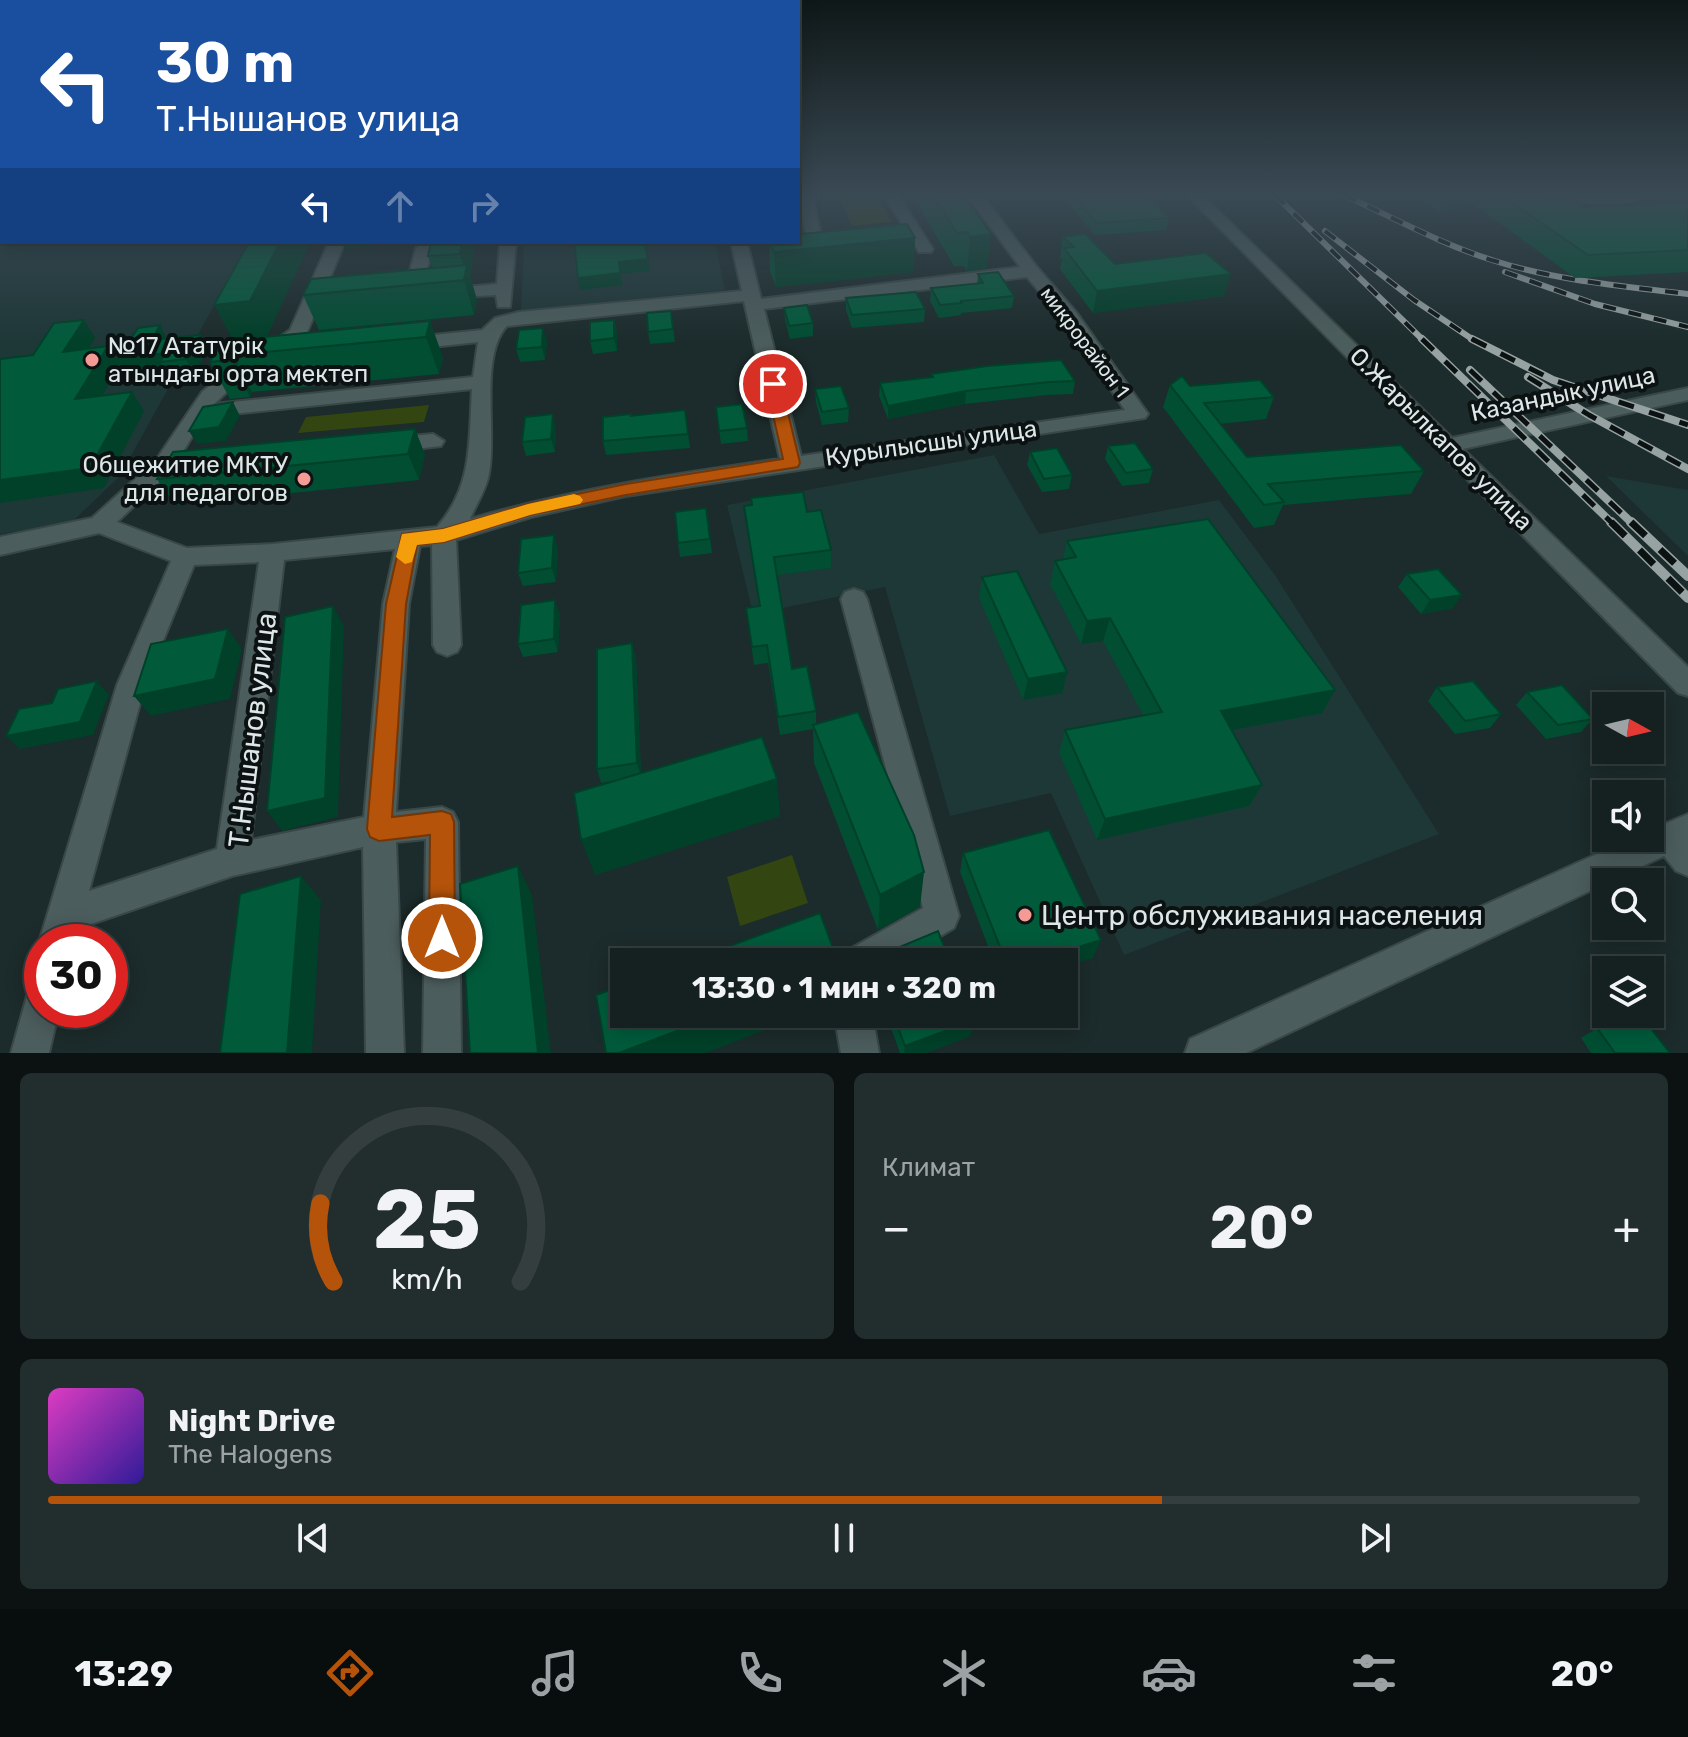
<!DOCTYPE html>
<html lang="ru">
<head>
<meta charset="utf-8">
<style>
	:root { --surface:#152020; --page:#222d2d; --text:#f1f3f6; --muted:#9da3a5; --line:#343e3e; --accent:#b45309 }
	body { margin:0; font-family:Rubik,sans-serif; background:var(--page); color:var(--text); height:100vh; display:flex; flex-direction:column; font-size:30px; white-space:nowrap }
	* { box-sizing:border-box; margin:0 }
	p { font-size:26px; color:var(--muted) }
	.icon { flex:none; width:44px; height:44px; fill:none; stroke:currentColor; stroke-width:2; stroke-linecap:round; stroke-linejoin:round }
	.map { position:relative; height:1053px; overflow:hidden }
	.panel { display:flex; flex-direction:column; gap:20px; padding:20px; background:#0c1212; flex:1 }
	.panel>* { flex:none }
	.guide { position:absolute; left:0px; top:0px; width:800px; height:244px; box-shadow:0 4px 20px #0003,0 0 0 2px var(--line); background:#1a4fa0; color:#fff; overflow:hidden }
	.needle { width:52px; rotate:98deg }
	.fabs { position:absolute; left:1592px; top:692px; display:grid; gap:16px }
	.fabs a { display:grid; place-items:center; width:72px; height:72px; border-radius:0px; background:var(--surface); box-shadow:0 4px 20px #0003,0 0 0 2px var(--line); font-size:40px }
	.speed { position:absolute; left:24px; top:924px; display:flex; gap:16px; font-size:40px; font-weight:700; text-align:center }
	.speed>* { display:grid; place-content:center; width:104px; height:104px; border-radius:50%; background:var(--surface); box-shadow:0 4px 20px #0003,0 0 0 2px var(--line); line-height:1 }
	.speed .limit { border:12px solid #d22; background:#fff; color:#111 }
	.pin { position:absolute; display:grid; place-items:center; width:68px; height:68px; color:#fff; margin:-34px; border:4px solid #fff; border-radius:50%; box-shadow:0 2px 8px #0007 }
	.me { position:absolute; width:88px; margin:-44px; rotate:0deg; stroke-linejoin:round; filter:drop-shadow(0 0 6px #0008) }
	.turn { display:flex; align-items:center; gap:28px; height:168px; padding:0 24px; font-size:36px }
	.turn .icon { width:104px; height:104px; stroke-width:2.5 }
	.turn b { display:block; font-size:56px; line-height:68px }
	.lanes { display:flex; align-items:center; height:76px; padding:0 24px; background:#0003; justify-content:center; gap:40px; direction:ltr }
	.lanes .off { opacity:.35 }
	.big { font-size:60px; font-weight:700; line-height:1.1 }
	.panel .widget { flex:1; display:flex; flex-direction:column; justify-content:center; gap:12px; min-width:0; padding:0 28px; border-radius:12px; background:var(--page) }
	.panel .dial { align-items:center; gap:0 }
	.dial svg { height:208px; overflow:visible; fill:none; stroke:var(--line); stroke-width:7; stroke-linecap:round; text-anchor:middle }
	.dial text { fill:var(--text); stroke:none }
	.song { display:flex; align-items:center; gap:24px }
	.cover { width:96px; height:96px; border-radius:12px; background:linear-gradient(135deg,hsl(310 70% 55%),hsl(250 70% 35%)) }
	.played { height:8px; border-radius:4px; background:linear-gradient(90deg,var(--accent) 70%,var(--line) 70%) }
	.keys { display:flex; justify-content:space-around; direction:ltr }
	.heat { display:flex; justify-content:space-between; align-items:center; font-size:44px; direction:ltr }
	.panel .tiles { flex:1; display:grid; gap:20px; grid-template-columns:1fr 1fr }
	.widget:last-child { grid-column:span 2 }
	.trip { position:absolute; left:610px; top:948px; width:468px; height:80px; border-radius:0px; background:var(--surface); box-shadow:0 4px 20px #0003,0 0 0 2px var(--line); font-weight:700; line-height:80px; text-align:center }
	.menu { display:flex; height:128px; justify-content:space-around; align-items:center; background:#080d0d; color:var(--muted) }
	.menu .icon { width:56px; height:56px }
	.menu .selected { color:var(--accent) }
	.menu b { font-size:36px; color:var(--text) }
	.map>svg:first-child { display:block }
</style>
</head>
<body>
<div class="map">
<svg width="1688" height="1053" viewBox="0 0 1688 1053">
	<rect width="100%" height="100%" fill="#1c2b2b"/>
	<path fill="#1e3737" d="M23 242H249L120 476 71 523 0 534V244Z
		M524 242H715L725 290 521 310Z
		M994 455 1039 534 1219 500 1275 575 1439 834 1124 955 1051 793 950 816 885 587 753 614 727 505Z
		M1606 476 1688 490V556Z"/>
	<path fill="#334510" d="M838 195H877L891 222 852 226Z
		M429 405 424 422 298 433 306 417Z
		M792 855 808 903 740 926 727 877Z"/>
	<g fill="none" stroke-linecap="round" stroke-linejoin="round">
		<defs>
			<path id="street" d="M798 195H812L824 247 810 263 804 264 796 259 808 246Z
				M884 195H898L933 249 931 252H919Z
				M967 195H982L1037 267 1076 312 1148 414 1145 418 626 496 531 517 456 540 461 645 457 652 447 656 437 652 433 645 432 545 420 546 409 604 396 812 442 807 453 812 458 822 461 1053H423L426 839 396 842 404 1053H366L363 847 232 876 79 928 75 942H42V949L39 942 47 916 117 685 171 561 99 533 0 555V537L92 518 156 460 202 392 239 361 246 359 256 365 214 404 473 377 478 342 404 350 395 344 404 338 482 330 495 318 519 312 742 291 731 242H747L761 299 1020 267ZM1027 277 1063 320 1125 410 801 456 764 309ZM744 301 780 459C675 474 572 489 470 519 476 505 487 488 489 473 497 433 479 355 507 326ZM472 389C469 441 473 486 437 527L273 544 187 548 117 522 172 470 189 467 192 462 189 457 181 455 204 417ZM395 549 383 604 364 817 251 840 284 560ZM259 562 217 849 89 891 145 685 194 565Z
				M1187 195H1202L1452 438 1688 388V400L1463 449 1688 667V696L1678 693Z
				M1646 195C1632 207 1584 207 1569 196Z
				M2 205V216L0 217V206Z
				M0 232H2V242H0Z
				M329 242H345L305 337 280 353H266L263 349 290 330Z
				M500 242H516L510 307H498L496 295 438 298 435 294 444 289 497 284Z
				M424 243 432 248 421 297 412 302 406 301 403 297 416 248Z
				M433 434 444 441 441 446 389 452 378 445 389 438Z
				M854 589 863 592 867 599 959 916 954 928 897 962H845L850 949 923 908 841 599 845 592Z
				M1688 814V876L1676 871 1664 856 1246 1053H1185L1190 1039 1632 838H1650V830Z
				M42 983V1010H59L49 1053H11L29 989Z
				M834 1014H872L879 1053H841Z"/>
		</defs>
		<use href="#street" stroke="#394747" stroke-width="4"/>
		<use href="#street" fill="#4c5d5d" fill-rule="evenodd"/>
		<defs>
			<path id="rail-far2" d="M1275 195 1424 341
				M1344 195C1394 218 1443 245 1495 261 1558 281 1623 286 1688 294
				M1325 231 1414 300 1475 341
				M1505 272 1595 304 1688 327"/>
			<path id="rail-far1" d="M1422 339 1613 524
				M1472 339 1553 380 1688 425
				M1470 370 1633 524
				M1528 377 1589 415 1688 469"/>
			<path id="rail" d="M1611 522 1688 598
				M1631 522 1688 576"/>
		</defs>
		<use href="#rail-far2" stroke="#97a3a3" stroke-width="6"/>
		<use href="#rail-far1" stroke="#97a3a3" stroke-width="8"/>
		<use href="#rail" stroke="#97a3a3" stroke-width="10"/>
		<use href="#rail-far2" stroke="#0c1212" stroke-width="4" stroke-dasharray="13" stroke-linecap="butt"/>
		<use href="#rail-far1" stroke="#0c1212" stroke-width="5" stroke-dasharray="16" stroke-linecap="butt"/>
		<use href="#rail" stroke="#0c1212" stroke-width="7" stroke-dasharray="20" stroke-linecap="butt"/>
	</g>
	<path fill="#014e33" d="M912 195H964L987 268 967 271 964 266H954Z
		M1063 195H1147L1169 218 1166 230 1095 235 1063 197Z
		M1411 195H1542L1550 199 1584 207 1688 202V272L1575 278 1475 205 1439 211Z
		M801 234 915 238 913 272 776 287 770 271 769 242H798Z
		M1063 237 1115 264 1224 296 1093 313 1060 269 1062 259 1060 258Z
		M249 242H310L267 336 430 321 443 358 439 374 252 392 250 397 230 399 210 362 232 340Z
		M431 242H475L470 276 477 300 474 315 319 330 303 295 432 268 428 256Z
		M978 274 1014 296 1012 308 961 313V315L939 318 930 301 931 288 977 284Z
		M846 298 925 309 924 322 852 328 846 310Z
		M784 308 813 323V336L790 339 785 320Z
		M671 311 675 342 650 344 648 332Z
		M614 320 617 332V351L593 354 590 341Z
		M166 337V338L206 347 201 362 192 371 167 374 163 366 124 371Z
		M547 340 545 360 520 362 516 349Z
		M931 374 1075 381 1073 394 1047 395 965 404 888 419 879 396 880 383 931 378Z
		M1170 385 1190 386 1274 397 1266 419 1220 424 1247 457 1424 471 1411 494 1283 505 1274 525 1254 528 1163 407Z
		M815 389 849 408 848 422 822 425 816 402Z
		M716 407 747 428 748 441 721 444Z
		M685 410 690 448 606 455 603 441Z
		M556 428 555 452 526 456 522 442Z
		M415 429 425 455 419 480 175 505 157 479Z
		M1108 446 1153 469 1149 483 1122 486 1105 459Z
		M1030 452 1072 475 1069 489 1042 492 1027 465Z
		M744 506 807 512 831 550V568L777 575 792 669 816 711V724L920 907 878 930 814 763 813 729 780 735 768 663 754 665 746 608 759 606Z
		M706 508 712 553 680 557 678 543Z
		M1067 541 1335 690 1322 713 1231 730 1262 785 1249 806 1097 840 1059 753 1065 730 1143 715 1103 641 1081 644 1050 584 1055 561 1063 559Z
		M558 549 556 582 523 586 518 573Z
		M1407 574 1453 608 1421 614 1398 587Z
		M982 577 1067 672 1062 693 1023 700 979 598Z
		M560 614 558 652 523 657 518 644Z
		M632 643 636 657 641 773 780 816 595 875 617 780 601 783 597 769Z
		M1437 687 1501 714 1490 728 1455 734 1428 701Z
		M1527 692 1593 719 1581 732 1546 739 1516 705Z
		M963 853 1093 958 1064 962H994L960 872Z
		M886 1014H972L974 1020 970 1036 926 1053H900Z
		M1597 1028 1670 1053H1591L1581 1038Z"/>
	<path fill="#014029" d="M1446 195H1480L1475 205 1439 211Z
		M991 234 987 268 967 271 970 237Z
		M915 238 913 272 776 287 774 252Z
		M280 242H310L267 337 233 340 214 305Z
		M342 242H405L404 244 345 249Z
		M462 242H475L470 276 477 300 474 315 464 280 465 272 460 254Z
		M648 259 650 271 621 274 619 262Z
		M620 273 623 285 580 290 578 278Z
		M1231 274 1224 296 1093 313 1097 291Z
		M84 320 95 338 75 371 63 352Z
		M614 320 617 332V351L614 338Z
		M430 321 443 358 439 374 426 337Z
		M160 325 166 337 158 351 152 340Z
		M543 328 547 340 545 360 542 347Z
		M200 335 206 347 201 362 192 371 186 359Z
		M108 346 120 365 89 418 75 399Z
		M166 353 160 362 163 366 124 371 117 359Z
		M233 355 252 392 250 397 231 360Z
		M966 391 965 404 888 419V406Z
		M132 392 144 411 104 488 0 503V480Z
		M233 402 240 416 226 441 197 444 189 431Z
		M553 414 556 428 555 452 551 439Z
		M415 429 425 455 419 480 408 454Z
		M554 535 558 549 556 582 552 568Z
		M1462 595 1453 608 1421 614 1430 600Z
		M555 600 560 614 558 652 554 639Z
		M333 606 344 626 338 817 282 831 267 811Z
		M1110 618 1103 641 1081 644 1087 621Z
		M228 629 242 649 230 699 151 716 134 696Z
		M632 643 636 657 641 776 637 763Z
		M1067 672 1062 693 1023 700 1028 679Z
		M97 681 109 695 93 735 20 749 6 736Z
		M1335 690 1322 713 1210 734 1221 711Z
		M777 779 780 816 595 875 581 840Z
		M1262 785 1249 806 1097 840 1105 819Z
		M518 866 532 895 551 1053H538Z
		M924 872 920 907 878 930 880 895Z
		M301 876 321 900 312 1053H287Z
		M1101 940 1093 958 1064 967V962H1029Z
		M721 1014H805L706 1053H619Z
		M974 1020 970 1036 926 1053H904L905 1046Z"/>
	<path fill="#015b3b" stroke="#014029" stroke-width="2" d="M933 195H964L991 234 970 237 967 232 957 233Z
		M1072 195H1147L1169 218 1097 223Z
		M1501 195H1542L1550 199 1570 198 1584 207 1688 202V250L1588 255Z
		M907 224 915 238 774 252 770 242H798V232L801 234Z
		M1085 234 1115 264 1206 253 1231 274 1097 291 1064 248 1074 247 1063 237Z
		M249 242H280L250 301 214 305Z
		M431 242H462L460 254 428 256Z
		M574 242H645L648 259 619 262 620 273 578 278Z
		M467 265 464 280 303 295 311 279Z
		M998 272 1014 296 961 301 962 303 940 305 931 288 983 283 978 274Z
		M916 292 925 309 852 315 846 298Z
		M807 305 813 323 789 326 784 308Z
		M671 311 673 329 648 332 647 313Z
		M84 320 63 352 108 346 75 399 132 392 90 468 0 480V359L33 355 54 323Z
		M614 320V338L590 341V322Z
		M430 321 426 337 233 355 231 360 210 362 215 352 232 340Z
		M160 325 152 340 200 335 194 350 186 359 160 362 166 353 117 359 138 328Z
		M543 328 542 347 516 349 519 330Z
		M1061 360 1075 381 1049 382 966 391 888 406 880 383 933 377 931 374 987 366Z
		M1182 376 1190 386 1260 380 1274 397 1204 403 1247 457 1401 445 1424 471 1268 484 1284 502 1264 505 1170 385Z
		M841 386 849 408 822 412 815 389Z
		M233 402 219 427 189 431 203 407Z
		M742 404 747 428 719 431 716 407Z
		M685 410 688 434 603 441V417L631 414V416Z
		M553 414 551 439 522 442 525 417Z
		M415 429 408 454 157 479 173 452Z
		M1135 443 1153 469 1126 473 1108 446Z
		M1057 448 1072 475 1044 479 1030 452Z
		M803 492 807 512 821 510 831 550 774 557 792 669 807 666 816 711 778 717 767 645 752 647 746 608 760 606 744 506 752 505 751 498Z
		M706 508 710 539 678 543 675 512Z
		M1208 519 1335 690 1221 711 1262 785 1105 819 1065 730 1162 712 1110 618 1087 621 1055 561 1076 557 1067 541Z
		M554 535 552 568 518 573 521 539Z
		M1438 569 1462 595 1430 600 1407 574Z
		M1017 571 1067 672 1028 679 982 577Z
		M555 600 554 639 518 644 521 605Z
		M333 606 325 798 267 811 285 617Z
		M228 629 215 679 134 696 151 644Z
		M632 643 637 763 597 769V649Z
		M97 681 80 722 6 736 19 709 52 703 58 689Z
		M1473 681 1501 714 1465 721 1437 687Z
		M1562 685 1593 719 1558 725 1527 692Z
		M858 712 914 835 924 872 880 895 813 725Z
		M762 737 777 779 581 840 574 793Z
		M1049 830 1101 940 1029 962H1006L963 853Z
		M518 866 538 1053H470L460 884Z
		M301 876 287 1053H220L240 894Z
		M820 913 838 962H686Z
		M938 931 950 962H875L872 954 900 947Z
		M624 985V1014H721L619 1053H606L596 995Z
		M893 1014H972L974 1020 905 1046Z
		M1642 1017 1670 1053H1615L1597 1028Z"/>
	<linearGradient id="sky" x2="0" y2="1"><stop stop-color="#0f1818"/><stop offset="0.57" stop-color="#3a4a55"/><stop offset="1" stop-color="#3a4a55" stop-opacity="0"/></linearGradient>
	<rect width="1688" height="342" fill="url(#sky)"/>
	<path fill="#b45309" stroke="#753606" stroke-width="2" d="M773 379 781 384 800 463 798 467 626 495 530 515 444 542 417 545 406 604 392 817 442 811 451 814 454 822 455 938 451 947 442 951 433 947 429 938 430 835 379 841 370 837 367 829 386 604 402 534 443 529 528 504 626 484 783 459 766 384Z"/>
	<path fill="#f59e0b" d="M574 494 580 496 583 500 580 504 530 515 444 542 417 545 412 562 405 564 396 557 402 534 443 529 528 504Z"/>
	<g fill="#f59b96" stroke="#0c1212" stroke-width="3">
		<circle cx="92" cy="360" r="8"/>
		<circle cx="304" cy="479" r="8"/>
		<circle cx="1025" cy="915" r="8"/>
	</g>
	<g text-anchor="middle" stroke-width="8" stroke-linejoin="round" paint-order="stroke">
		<g font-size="20" fill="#dde7e7" stroke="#0c1212">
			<text transform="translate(1085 342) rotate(53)" y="7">микрорайон 1</text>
		</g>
		<g font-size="24" fill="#dde7e7" stroke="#0c1212" text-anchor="start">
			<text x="108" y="354">№17 Ататүрік<tspan x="108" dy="28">атындағы орта мектеп</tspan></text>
			<text x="288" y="473" text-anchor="end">Общежитие МКТУ<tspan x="288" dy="28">для педагогов</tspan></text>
		</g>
		<g font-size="24" fill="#dde7e7" stroke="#0c1212">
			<text transform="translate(1563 394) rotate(-12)" y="8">Казандык улица</text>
			<text transform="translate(1441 439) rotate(45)" y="8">О.Жарылкапов улица</text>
			<text transform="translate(931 443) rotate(-8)" y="8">Курылысшы улица</text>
		</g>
		<g font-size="28" fill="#dde7e7" stroke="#0c1212">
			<text transform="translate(252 730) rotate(-83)" y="10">Т.Нышанов улица</text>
		</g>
		<g font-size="28" fill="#dde7e7" stroke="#0c1212" text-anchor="start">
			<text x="1041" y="925">Центр обслуживания населения</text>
		</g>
	</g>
</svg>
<div class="fabs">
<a><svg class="needle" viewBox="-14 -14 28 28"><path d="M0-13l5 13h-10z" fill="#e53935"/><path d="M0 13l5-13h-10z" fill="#9da3a5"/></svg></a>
<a><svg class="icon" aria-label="sound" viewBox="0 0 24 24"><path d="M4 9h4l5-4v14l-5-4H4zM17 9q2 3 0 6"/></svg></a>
<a><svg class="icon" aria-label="search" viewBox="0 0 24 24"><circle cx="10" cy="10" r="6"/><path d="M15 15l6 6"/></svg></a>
<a><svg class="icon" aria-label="layers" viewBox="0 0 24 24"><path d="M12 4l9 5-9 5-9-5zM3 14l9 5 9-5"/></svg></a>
</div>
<div class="speed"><div class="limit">30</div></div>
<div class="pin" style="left:773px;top:384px;background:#d93025"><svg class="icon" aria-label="arrive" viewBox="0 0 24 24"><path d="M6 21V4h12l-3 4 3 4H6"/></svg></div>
<svg class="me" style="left:442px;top:938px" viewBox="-20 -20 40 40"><circle r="17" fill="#b45309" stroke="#fff" stroke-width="3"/><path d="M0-11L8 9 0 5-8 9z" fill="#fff"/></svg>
<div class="trip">13:30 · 1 мин · 320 m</div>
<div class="guide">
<div class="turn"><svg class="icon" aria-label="left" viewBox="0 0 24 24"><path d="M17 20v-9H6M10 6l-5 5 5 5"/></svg><div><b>30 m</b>Т.Нышанов улица</div></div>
<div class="lanes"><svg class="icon" aria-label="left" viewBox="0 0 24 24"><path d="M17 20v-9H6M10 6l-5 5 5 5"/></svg><svg class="icon off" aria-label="ahead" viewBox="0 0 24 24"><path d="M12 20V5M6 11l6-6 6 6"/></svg><svg class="icon off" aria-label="right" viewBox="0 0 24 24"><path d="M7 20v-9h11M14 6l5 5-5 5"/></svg></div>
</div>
</div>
<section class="panel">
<div class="tiles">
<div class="widget dial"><svg viewBox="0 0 100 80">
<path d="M14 69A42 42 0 1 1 86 69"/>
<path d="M14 69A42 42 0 0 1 9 39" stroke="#b45309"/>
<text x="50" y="56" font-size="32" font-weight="700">25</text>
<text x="50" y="72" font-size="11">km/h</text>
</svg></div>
<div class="widget"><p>Климат</p>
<div class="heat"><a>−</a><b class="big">20°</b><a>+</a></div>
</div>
<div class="widget">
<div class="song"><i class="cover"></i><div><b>Night Drive</b><p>The Halogens</p></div></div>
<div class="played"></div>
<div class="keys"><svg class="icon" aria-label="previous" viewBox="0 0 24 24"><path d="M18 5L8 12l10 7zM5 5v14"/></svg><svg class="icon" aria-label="pause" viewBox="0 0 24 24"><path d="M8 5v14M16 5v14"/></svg><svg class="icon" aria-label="next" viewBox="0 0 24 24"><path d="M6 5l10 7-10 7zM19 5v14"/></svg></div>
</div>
</div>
</section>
<nav class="menu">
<b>13:29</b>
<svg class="icon selected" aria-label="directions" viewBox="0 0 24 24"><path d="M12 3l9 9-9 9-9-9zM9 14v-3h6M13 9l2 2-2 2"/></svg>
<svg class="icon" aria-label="music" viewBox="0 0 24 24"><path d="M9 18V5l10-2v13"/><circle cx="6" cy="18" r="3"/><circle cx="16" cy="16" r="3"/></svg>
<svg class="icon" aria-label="phone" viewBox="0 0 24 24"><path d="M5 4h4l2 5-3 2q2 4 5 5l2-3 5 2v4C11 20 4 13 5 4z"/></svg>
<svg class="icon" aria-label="climate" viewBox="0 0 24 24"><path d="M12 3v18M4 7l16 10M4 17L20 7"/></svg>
<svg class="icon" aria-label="car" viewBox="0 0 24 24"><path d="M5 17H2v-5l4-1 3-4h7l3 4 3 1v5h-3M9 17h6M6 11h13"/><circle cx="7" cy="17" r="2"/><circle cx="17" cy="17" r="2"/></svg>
<svg class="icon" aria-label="filters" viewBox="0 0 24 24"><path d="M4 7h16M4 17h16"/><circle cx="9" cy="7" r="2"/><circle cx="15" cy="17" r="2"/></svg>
<b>20°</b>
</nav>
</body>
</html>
